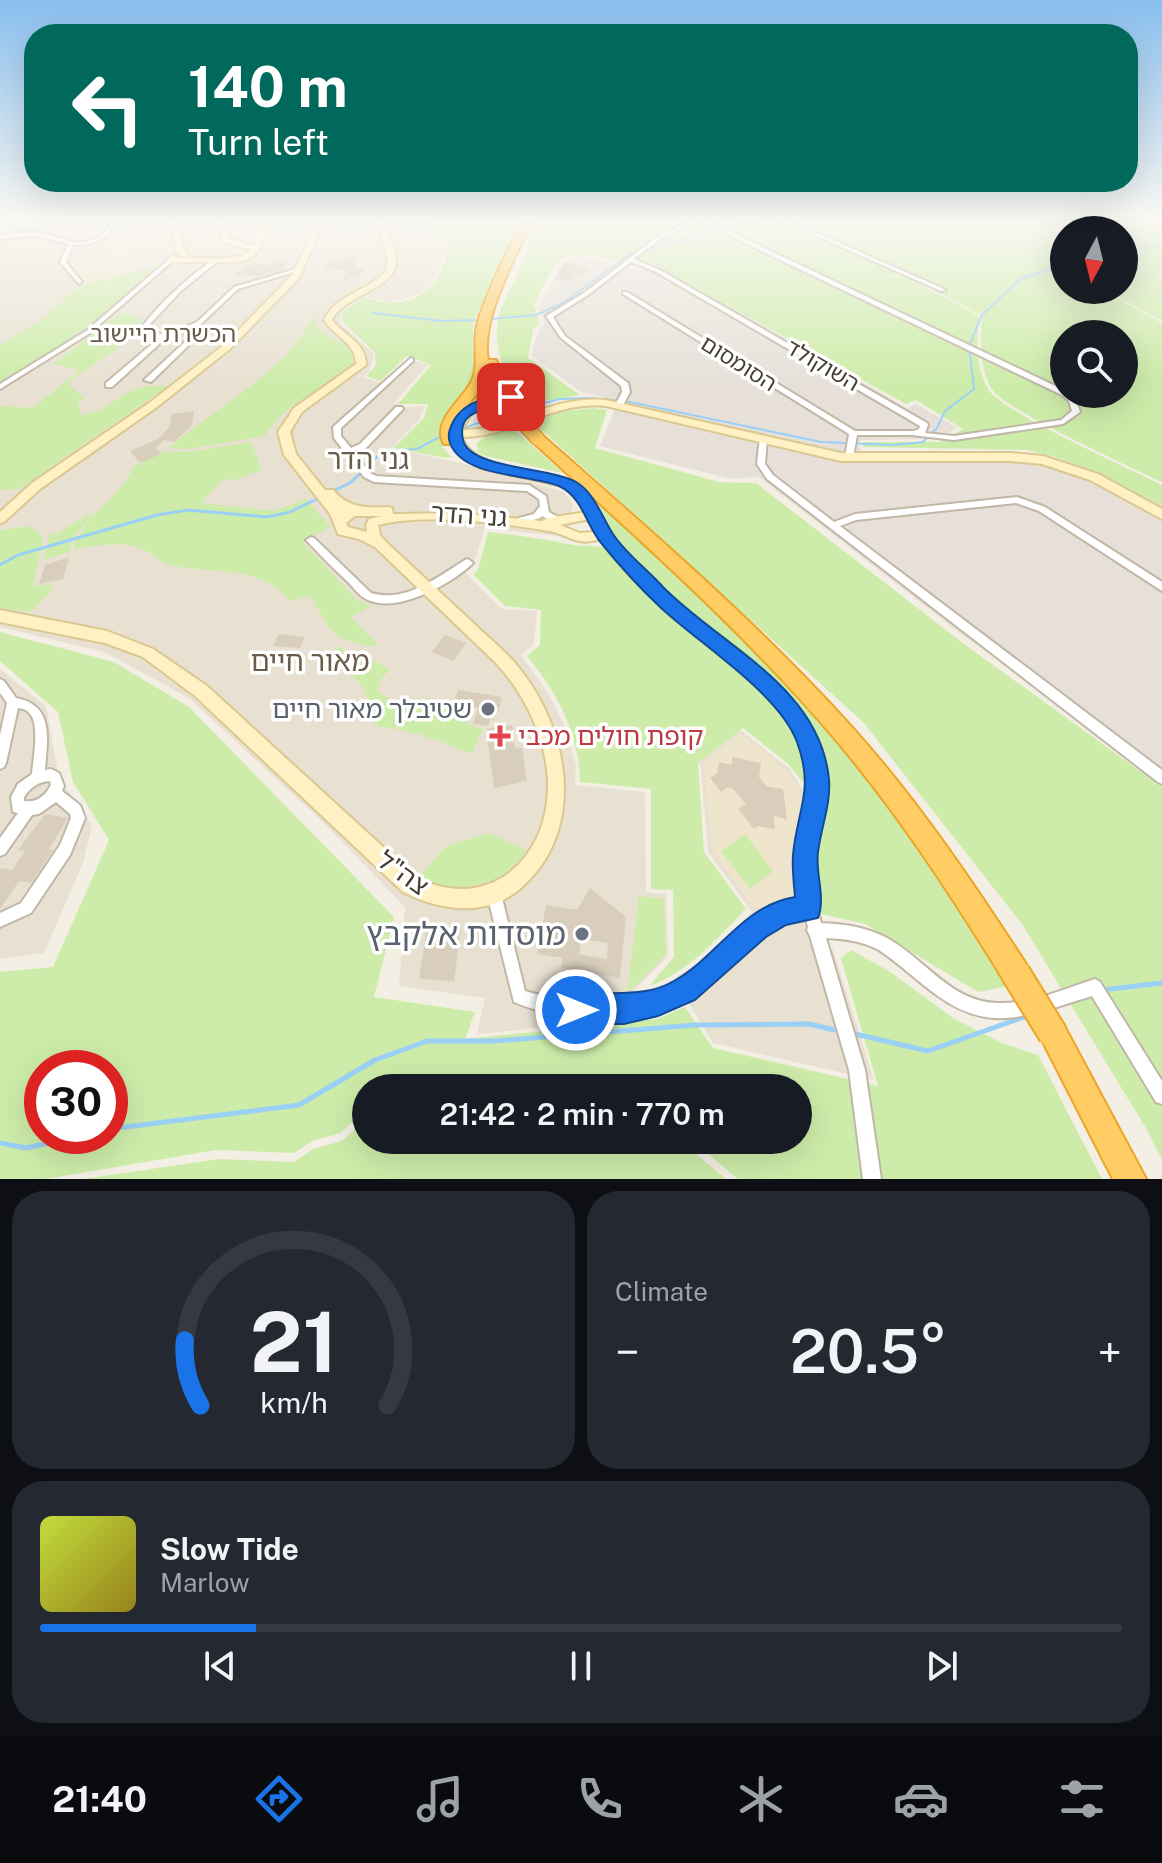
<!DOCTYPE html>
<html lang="en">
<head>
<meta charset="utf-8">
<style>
	:root { --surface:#171b24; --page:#242831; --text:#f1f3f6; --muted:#9ea1a6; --line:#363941; --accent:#1a73e8 }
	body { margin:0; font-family:"Public Sans","Noto Sans Hebrew",sans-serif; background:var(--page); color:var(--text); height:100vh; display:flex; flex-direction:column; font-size:30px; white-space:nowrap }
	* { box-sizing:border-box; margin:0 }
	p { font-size:26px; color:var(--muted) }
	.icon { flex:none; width:44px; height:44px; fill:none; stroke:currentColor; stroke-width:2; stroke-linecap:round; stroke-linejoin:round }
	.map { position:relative; height:1179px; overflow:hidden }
	.panel { display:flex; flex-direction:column; gap:12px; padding:12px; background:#0d0f14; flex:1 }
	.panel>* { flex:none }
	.top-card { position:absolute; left:24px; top:24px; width:1114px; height:168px; border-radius:32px; box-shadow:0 8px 32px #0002; background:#00695c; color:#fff; overflow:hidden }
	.needle { width:52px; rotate:187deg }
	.buttons { position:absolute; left:1050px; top:216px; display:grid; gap:16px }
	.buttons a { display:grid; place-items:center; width:88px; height:88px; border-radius:50%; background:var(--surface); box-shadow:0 8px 32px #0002; font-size:40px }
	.speed { position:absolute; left:24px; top:1050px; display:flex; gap:16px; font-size:40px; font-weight:700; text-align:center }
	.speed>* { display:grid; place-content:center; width:104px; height:104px; border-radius:50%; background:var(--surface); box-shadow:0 8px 32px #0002; line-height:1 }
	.speed .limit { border:12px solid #d22; background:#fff; color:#111 }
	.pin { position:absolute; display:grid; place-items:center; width:68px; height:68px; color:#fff; margin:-34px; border-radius:16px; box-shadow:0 4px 12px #0006 }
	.me { position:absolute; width:88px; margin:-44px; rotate:90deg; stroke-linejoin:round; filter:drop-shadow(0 0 6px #0008) }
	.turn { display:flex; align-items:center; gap:28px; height:168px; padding:0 32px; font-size:36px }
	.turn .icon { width:104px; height:104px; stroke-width:2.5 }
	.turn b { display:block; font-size:56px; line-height:68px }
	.big { font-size:60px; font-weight:600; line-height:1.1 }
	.panel .card { flex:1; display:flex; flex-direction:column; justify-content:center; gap:12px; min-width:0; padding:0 28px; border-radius:32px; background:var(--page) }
	.panel .dial { align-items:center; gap:0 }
	.dial svg { height:208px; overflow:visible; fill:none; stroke:var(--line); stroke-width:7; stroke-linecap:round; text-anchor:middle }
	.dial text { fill:var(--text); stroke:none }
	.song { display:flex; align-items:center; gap:24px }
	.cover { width:96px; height:96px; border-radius:12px; background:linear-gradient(135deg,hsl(70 70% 55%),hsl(50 70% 35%)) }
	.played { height:8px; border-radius:4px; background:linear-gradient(90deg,var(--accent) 20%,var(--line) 20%) }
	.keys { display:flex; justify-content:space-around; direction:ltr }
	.heat { display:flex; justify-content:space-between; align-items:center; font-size:44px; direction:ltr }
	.panel .tiles { flex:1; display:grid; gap:12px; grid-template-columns:1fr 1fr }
	.card:last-child { grid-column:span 2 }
	.trip { position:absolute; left:352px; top:1074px; width:460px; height:80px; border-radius:40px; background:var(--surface); box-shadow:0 8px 32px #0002; font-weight:600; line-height:80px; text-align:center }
	.dock { display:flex; height:128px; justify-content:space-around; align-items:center; background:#090b0e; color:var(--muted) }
	.dock .icon { width:56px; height:56px }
	.dock .selected { color:var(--accent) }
	.dock b { font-size:36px; color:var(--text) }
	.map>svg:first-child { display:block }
</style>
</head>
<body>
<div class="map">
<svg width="1162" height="1179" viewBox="0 0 1162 1179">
	<rect width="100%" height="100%" fill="#f4efe4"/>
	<path fill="#e8e1d2" d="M0 219H432L445 252 434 281 422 293 390 303 364 296 343 310 339 322 374 354 369 372 363 377 381 383 408 358 428 365 394 403 406 407 425 406 420 419 392 448 465 464 541 485 564 492 573 504 571 514 558 536 485 528 473 567 465 572 502 609 537 611 534 644 521 655 548 693 563 722 576 765 575 785 645 792 646 892 666 894 668 956 629 996 657 989 702 961 752 912 708 852 700 762 740 730 790 769 807 798 794 866 801 918 833 950 874 1080 713 1043 684 995 622 1020 477 1034 485 998 399 986 405 907 329 828 189 698 104 652 0 627Z
		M0 669 46 706 59 778 92 825 83 863 44 953 0 959Z"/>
	<path fill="#e6e0d9" d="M577 255 640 271 657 265 907 408 916 404 958 428 931 439 861 440 858 445 861 451 1037 454 1079 468 1162 511V770L961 634 759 477 731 479 600 446 618 401 581 392 531 355 539 328 544 325 539 306 563 262Z"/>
	<path fill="#eee5cc" d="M128 242 141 269 108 280 83 282 71 262Z
		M740 733 788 772 803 797 790 867 794 899 756 911 712 849 704 763Z"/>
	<path fill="#cdeca9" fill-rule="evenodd" d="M433 219H522L473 323V347L480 381 442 435V446L451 457 446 458 394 448 424 418 428 404H398L431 365 407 356 380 381 366 376 376 365 375 353 342 321 343 312 365 297C395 310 432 300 442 267 444 261 447 254 446 249 444 239 437 228 433 219Z
		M535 219H986L985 224 1064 268V290H1103L1162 323V482C1133 468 1002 409 991 388 979 365 980 341 982 316L906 275H848L905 276 979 316C977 340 975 367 988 389 1001 412 1131 469 1162 485V510C1118 486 1077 459 1027 450L863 447 865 442H939L963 429 916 400 906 404 653 264C624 274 586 240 560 261 549 269 541 293 534 305L540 324 533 329 528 358 580 395 523 405C464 309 521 305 535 219ZM1064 334H1124V394H1064Z
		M989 219H1162V321L1106 290H1124V230H1064V267L987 224Z
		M163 265C112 310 60 349 0 381V345L43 319 77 288 97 280 108 281 119 275Z
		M121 313 141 319V325L114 351 70 381 71 387 84 398 78 403 82 416C119 407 124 382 168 386L19 489 0 490V406L33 408 80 370 53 364Z
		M314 315 318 329 355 352 353 365C322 394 290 396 265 436L189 449 169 448C217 405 285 374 314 315Z
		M592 408 607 410 595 448 719 482 756 483 964 644 1162 787V1160L1147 1130 1022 924 863 722 534 423 559 412Z
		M511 427 563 473 485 456 478 452 477 443 486 436Z
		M251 442 262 469 237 480 223 479 201 503 274 511 307 499 330 527 303 542 357 600 371 606 351 617 380 647C332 640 333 638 311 596L290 601C261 565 214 574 174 566 162 564 152 553 141 549 121 540 94 546 73 550 83 514 121 499 134 466L165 451 187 452Z
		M595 496 759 650 804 697 930 860 1008 986 978 992 865 924 817 913 812 858 825 795V778L813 736 802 714 762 673 670 599 619 546Z
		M95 511 73 538 70 552 44 559 49 535 58 533Z
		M29 526 43 537 33 587 53 583 48 595 30 612 0 608V530Z
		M488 532C517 535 545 539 573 545 584 547 599 544 609 550 628 560 648 591 665 607 722 660 812 701 810 791L788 764 743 728 698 763 704 852 746 909C717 939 689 972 649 986L674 957 673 890 651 889V789L580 782C579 733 558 694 527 656L540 645 541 610 505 606 473 574 478 570Z
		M0 632 114 662 189 707 394 917 374 997 475 1012 465 1039 657 1019 685 1007 713 1048 878 1086 841 958 851 950 889 971 953 1018 1002 1043 1038 1055 1102 1179H738L691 1140H798V1088H603L587 1081 431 1080 391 1088H366V1110L340 1133 312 1141 294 1153 216 1150 45 1179H0V972L53 967 109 840 73 782 58 712 0 661ZM42 1068H110V1136H42Z
		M338 647C355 655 375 659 390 670L380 680 378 692 407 708 419 698 470 710 467 724 483 729 471 754C439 740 410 729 375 726 366 686 363 682 329 658Z
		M488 833 527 850C504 887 456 897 419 877L446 846Z
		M745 834 773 871 750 889 721 851Z
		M639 896 664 899 666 954 627 994Z
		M366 1119V1140H679L726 1179H83L219 1159 294 1162 313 1149 342 1141Z"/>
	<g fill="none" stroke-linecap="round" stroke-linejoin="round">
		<path stroke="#9acff6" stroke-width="2" d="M1151 219 1162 229
			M1124 250 1162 246
			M373 313 441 321 481 320
			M489 319 536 315 563 303 630 254 741 224 782 220
			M518 410 560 399 590 398 630 402 821 442 893 445 923 442 937 428 945 411 974 389 969 346 982 315 1019 280 1064 264
			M461 429 507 413
			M364 470 383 451 417 449 443 435"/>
		<path stroke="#9acff6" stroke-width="3" d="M333 491 350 483 366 468
			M0 565 18 555 157 515 188 510 267 517 290 512 319 498"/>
		<path stroke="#9acff6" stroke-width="5" d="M1102 990 1162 983
			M851 1033 928 1051 1027 1016
			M110 1129 299 1105 375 1060 427 1041H494L696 1025 809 1024 839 1031
			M0 1143 26 1148 80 1136"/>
	</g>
	<path fill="#d9cebb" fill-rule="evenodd" d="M349 256 359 257 354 263H359L355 268 366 269 359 277 349 276 343 284 347 270 329 269 324 266 329 261 343 262Z
		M274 262 288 263 282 270 259 276 233 275 253 263 271 265Z
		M564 263 578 265 587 269 584 276 576 275 573 280 554 279Z
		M194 411 192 425 174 442 164 440 156 448 161 454 140 463 130 451 158 439 170 426 172 414Z
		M69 557 63 579 39 584 45 565Z
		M279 634 305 637 300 648 273 646Z
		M445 635 466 643 453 661 432 652Z
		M458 690 502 697 498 712 493 711 488 726 473 724 478 708 453 704Z
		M512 725 515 749 522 748 527 781 494 788 486 729Z
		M732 757 761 763 759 777 766 786 783 789 787 820 773 815 775 829 758 826 754 829 738 809 746 804 733 789 728 787 721 792 710 778 717 773 719 762 732 765Z
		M45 814 68 818 49 849 53 850 31 883 19 881 0 909V868L12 870 25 851 18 850Z
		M590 888 626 917 620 978 561 968 563 958 537 954 546 905 577 910ZM581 939 608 943 607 959 579 954Z
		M427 928 461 929 454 981 419 979Z"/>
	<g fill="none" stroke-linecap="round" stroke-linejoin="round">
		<defs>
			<path id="street" d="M99 219H104L111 233C99 242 88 246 73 245L66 262 82 282 79 284 60 262 68 244 35 236 0 239V235C13 234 26 231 39 233 66 238 80 251 106 232Z
				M695 219H703L1064 390V394H1069L1076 400 1080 412 1063 424 954 440 912 435H857L853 457 852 459H846L845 457 849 434 623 294V292H627L855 431H914L919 429 920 426 656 272 631 262 588 295 553 317 565 336 628 383 630 392 622 407H616L615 405 622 392 621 386 561 338 546 316 584 293 658 236ZM699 221 1062 395 1069 401 1072 411 1061 420 954 436 925 433 928 425 927 423 660 270 634 259 662 238Z
				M778 219H785L946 290 941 291Z
				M169 259 174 260 90 333 0 389V384L86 331Z
				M213 260 218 261 181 291 150 324 156 334 171 333 197 322 234 287 299 268 304 269 238 289 201 324 192 328 195 333 192 342 151 382 144 380 187 340 189 333 187 331 174 336 167 337 112 387H106V383L159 338 152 337 144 324C164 299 187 278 213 260Z
				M411 358 413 359V361L341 428V436L351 448 360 444 396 407H402L403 409 366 448 354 453 370 473 376 476 529 485 546 496 549 512 563 520 565 522 563 524H557L542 516 540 518 522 523 519 522 517 520 519 518 534 514 540 506 539 499 527 491 374 482 364 477 334 438 333 427Z
				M760 437H763L767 439 765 464 773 475 834 522 855 514 1017 497 1045 507 1162 582V591L1039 511 1016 503 856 520 840 526 1162 770V784L1158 782 767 479 757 464Z
				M601 525 604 526C637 575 686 612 731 649 762 675 798 698 812 738 817 750 823 766 824 779 827 805 813 831 812 857 810 880 815 901 821 923 845 924 866 927 887 938 925 959 952 1003 998 1003 1031 1004 1064 989 1095 979L1100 982 1162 1081V1104L1156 1102 1092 996C1034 1013 993 1036 938 996 917 981 900 964 879 950 862 941 845 939 826 938L865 1070 881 1179H863L849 1070 810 936 807 930 808 927 805 916C753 928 735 961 696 992 649 1028 566 1024 514 1002L487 894 489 889 494 887 499 889 501 894 525 991C570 1005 639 1012 681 984 726 954 741 916 801 903 789 862 810 827 812 788 812 771 806 751 799 736 786 703 755 683 730 661 682 621 629 581 596 528Z
				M311 537 314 538 371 593C406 603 436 578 465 560L468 559 473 563C452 584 395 615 366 599 359 596 353 587 348 582 334 569 321 556 308 542L306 540Z
				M0 679 4 681 16 698C55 705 47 740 45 770L51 769 59 773 64 786 62 791 80 805 85 818 70 855 31 913 0 927V913L21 903 60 845 71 818 70 814 56 802 39 814 32 815 5 854 0 856V838L18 813 13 812 11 797 18 784 32 774C33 759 40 725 30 714 26 709 23 709 18 708L6 763 4 767 0 769V735L7 703 0 693ZM50 781 51 785C45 796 37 803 24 801V797C31 787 38 782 50 781Z"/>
			<path id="secondary" d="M170 219H177L184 249 189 255 188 257H182L176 250Z
				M214 219H221L230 239 254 246 262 219H269C260 264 250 263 207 262 194 261 181 264 168 262V258L174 255 177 258C198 257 236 263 251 250L224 242Z
				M319 219H326L299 278 231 348 157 407 40 489 4 522 0 523V512L32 483 149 403 225 344 292 275Z
				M375 219H382C385 233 397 248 396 262 395 290 345 294 332 320 344 336 366 342 366 365L302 412 290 432 296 454 325 490H333C348 508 366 508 388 507L392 508 393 514 460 513 542 521 548 518 586 512 567 487 480 468 456 450 451 435 445 432C454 428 452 423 458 415 466 405 478 401 490 399L495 402 471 414 462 430C514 430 548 395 606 400L841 453H1011L1043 456 1098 474 1162 509V519L1090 480 1042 464 1011 461H841L606 406C550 401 515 437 462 437 470 469 547 474 575 481 588 494 602 511 607 528L603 538C577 548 571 535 549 531 502 523 424 513 378 525L380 535 387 543C415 569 443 595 471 621 487 637 505 650 519 668 569 730 587 829 522 887 488 918 441 911 403 892L195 696 143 657 105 643 0 622V610L107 631 153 649 207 686 417 878C489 913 549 859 548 784 547 739 525 694 495 662L375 547 359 539 338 534 330 514 284 455 278 432 294 408 356 364C356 343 334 336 324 320 337 293 367 292 386 271L388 257ZM355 516H382L369 519 366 525 367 532 348 527 346 523ZM585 520 594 523 593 532 580 533 560 525Z"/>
			<path id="highway" d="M523 219H532C516 259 480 318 488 360H496L504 379 518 391 515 401 518 410 511 414 478 402 477 393C467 407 451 423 456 441L454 444H444C432 423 458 403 469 386 482 366 471 344 478 321 489 286 508 252 523 219ZM500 389 504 392 501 401 490 397V393Z
				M538 435 543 436C648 529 755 620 849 724 916 798 972 881 1026 964L1030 974 1026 984 1016 988 1006 984C954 899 900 816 836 740 745 632 637 538 533 442L531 439Z
				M1053 1020 1063 1024 1146 1179H1113L1039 1034 1043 1024Z"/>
		</defs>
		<use href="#street" stroke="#c0b7a6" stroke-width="4"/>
		<use href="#secondary" stroke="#dbc891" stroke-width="4"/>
		<use href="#highway" stroke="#eba527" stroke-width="4"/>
		<use href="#street" fill="#fff" fill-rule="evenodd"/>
		<use href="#secondary" fill="#fff1c3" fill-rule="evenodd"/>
		<use href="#highway" fill="#ffcd64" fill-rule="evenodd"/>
		<defs>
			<path id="highway-bridge-far1" d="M511 410 538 439"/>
			<path id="highway-bridge" d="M1016 974 1053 1034"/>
		</defs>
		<use href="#highway-bridge-far1" stroke="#eba527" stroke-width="16" stroke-linecap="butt"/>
		<use href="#highway-bridge" stroke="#eba527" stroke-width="32" stroke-linecap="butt"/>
		<use href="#highway-bridge-far1" stroke="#ffcd64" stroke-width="13"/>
		<use href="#highway-bridge" stroke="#ffcd64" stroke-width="28"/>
	</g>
	<linearGradient id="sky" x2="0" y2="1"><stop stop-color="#89bfee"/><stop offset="0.57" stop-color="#faf8f3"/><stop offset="1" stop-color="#faf8f3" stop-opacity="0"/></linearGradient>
	<rect width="1162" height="384" fill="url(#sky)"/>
	<path fill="#1a73e8" stroke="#114b97" stroke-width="2" d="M511 393 517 397C501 412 455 403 463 440 470 470 556 467 579 484 595 495 603 519 613 534 625 553 648 570 663 587 721 646 821 687 829 780 831 803 821 828 818 852 815 873 826 897 818 918L786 925 766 937 695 1000 658 1016 624 1024H576L566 1020 561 1010 566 1000C598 986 638 1002 674 981 717 957 743 905 795 897 794 884 792 869 793 855 797 809 815 791 797 742 779 693 698 643 659 606 639 587 619 565 602 544 586 526 583 497 559 486 530 474 463 478 450 443 447 435 450 428 454 420 467 399 488 399 511 393Z"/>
	<g fill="#6b7280" stroke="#fff" stroke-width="3">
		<circle cx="488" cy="709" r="8"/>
		<circle cx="582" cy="934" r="8"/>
	</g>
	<path fill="#e0444e" stroke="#fff" stroke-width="3" d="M496 724h8v8h8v8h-8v8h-8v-8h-8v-8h8z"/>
	<g text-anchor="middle" stroke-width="7" stroke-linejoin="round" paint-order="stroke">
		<g font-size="22" fill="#463f33" stroke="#fff">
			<text transform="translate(739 363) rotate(32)" y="8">הסומסום</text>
			<text transform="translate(823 365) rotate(30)" y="8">השוקולד</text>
		</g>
		<g font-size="24" fill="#6a5d4a" stroke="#fff">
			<text x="163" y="342">הכשרת היישוב</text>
		</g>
		<g font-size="26" fill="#463f33" stroke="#fff">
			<text transform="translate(469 515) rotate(4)" y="9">גני הדר</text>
			<text transform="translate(403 873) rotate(36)" y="9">צה"ל</text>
		</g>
		<g font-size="26" fill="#5b616d" stroke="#fff" text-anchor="end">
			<text x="472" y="718">שטיבלך מאור חיים</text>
		</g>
		<g font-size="26" fill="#be3a42" stroke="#fff" text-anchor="start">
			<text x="518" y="745">קופת חולים מכבי</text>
		</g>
		<g font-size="28" fill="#6a5d4a" stroke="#fff">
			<text x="368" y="469">גני הדר</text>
			<text x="310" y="671">מאור חיים</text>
		</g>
		<g font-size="32" fill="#5b616d" stroke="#fff" text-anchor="end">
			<text x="566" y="945">מוסדות אלקבץ</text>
		</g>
	</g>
</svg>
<div class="buttons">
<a><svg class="needle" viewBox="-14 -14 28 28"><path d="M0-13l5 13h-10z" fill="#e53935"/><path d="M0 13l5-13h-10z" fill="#9ea1a6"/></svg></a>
<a><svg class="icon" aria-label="search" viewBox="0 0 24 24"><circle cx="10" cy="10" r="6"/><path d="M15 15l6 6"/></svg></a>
</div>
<div class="speed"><div class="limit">30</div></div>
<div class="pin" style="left:511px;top:397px;background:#d93025"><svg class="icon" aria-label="arrive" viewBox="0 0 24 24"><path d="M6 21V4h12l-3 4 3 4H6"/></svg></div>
<svg class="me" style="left:576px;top:1010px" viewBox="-20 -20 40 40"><circle r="17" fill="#1a73e8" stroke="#fff" stroke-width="3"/><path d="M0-11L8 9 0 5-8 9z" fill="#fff"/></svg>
<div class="trip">21:42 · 2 min · 770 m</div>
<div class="top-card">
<div class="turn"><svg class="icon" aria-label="left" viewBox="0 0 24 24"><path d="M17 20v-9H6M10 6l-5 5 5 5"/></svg><div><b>140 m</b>Turn left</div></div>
</div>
</div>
<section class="panel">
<div class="tiles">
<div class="card dial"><svg viewBox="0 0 100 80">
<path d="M14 69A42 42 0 1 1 86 69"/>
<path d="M14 69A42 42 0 0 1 8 44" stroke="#1a73e8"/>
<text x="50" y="56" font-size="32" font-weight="700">21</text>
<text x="50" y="72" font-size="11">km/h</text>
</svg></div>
<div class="card"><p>Climate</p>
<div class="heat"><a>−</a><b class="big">20.5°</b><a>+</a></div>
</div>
<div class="card">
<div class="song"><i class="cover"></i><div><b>Slow Tide</b><p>Marlow</p></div></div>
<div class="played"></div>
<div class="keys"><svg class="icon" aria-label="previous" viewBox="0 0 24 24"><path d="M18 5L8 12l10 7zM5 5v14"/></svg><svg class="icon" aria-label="pause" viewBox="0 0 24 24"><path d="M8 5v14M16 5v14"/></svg><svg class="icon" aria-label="next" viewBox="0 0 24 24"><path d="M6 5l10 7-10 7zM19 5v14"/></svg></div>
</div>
</div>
</section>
<nav class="dock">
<b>21:40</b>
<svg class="icon selected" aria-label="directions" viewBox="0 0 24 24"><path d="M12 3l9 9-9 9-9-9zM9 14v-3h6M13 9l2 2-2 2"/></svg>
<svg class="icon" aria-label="music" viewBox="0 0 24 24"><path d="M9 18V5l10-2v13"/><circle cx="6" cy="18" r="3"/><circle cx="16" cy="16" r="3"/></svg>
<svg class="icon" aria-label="phone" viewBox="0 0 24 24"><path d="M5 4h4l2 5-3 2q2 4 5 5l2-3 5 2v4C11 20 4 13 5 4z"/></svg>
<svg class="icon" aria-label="climate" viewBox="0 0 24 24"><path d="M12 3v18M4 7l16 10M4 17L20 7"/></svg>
<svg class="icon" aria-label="car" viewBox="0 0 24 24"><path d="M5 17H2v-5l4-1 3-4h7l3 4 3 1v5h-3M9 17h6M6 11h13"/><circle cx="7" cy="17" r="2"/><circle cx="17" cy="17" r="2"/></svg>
<svg class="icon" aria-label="filters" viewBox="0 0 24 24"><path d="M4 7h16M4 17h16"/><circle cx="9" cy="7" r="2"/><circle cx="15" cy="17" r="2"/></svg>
</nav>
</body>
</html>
